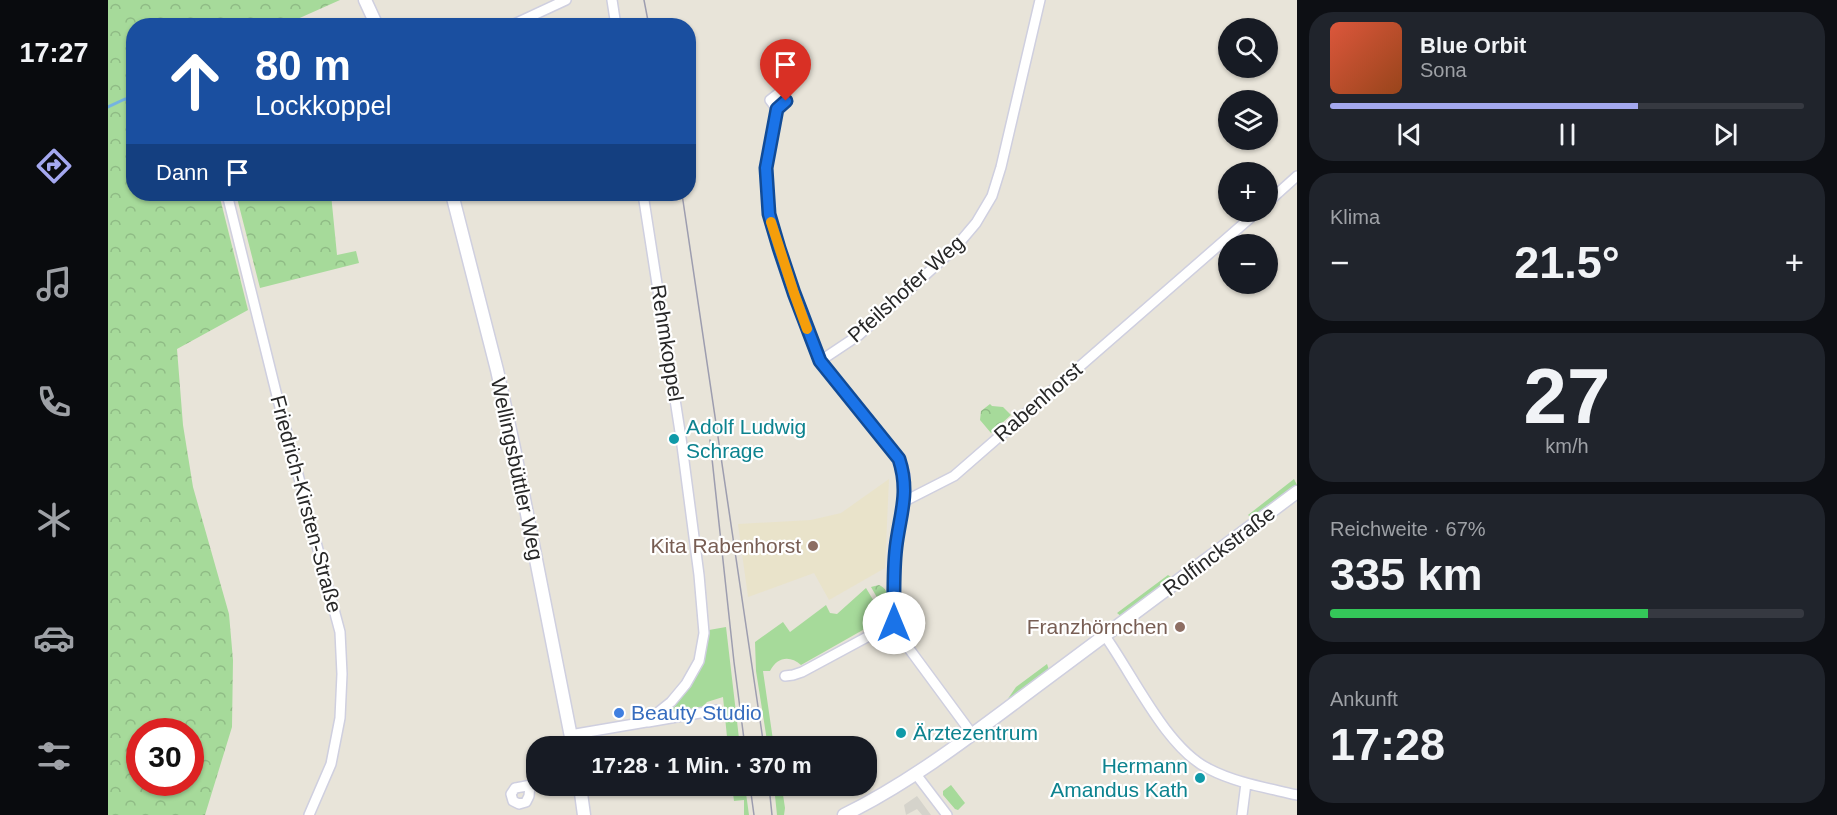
<!DOCTYPE html>
<html lang="de">
<head>
<meta charset="utf-8">
<style>
	:root { --surface:#171b24; --page:#20242c; --text:#f1f3f6; --muted:#9ea1a6; --line:#363941; --accent:#a4a8ef }
	body { margin:0; font-family:Helvetica,sans-serif; background:var(--page); color:var(--text); height:100vh; display:flex; flex-direction:column; font-size:22px; white-space:nowrap }
	* { box-sizing:border-box; margin:0 }
	p { font-size:20px; color:var(--muted) }
	.icon { flex:none; width:33px; height:33px; fill:none; stroke:currentColor; stroke-width:2; stroke-linecap:round; stroke-linejoin:round }
	.map { position:relative; flex:1; overflow:hidden }
	.sheet { display:flex; flex-direction:column; gap:12px; padding:12px; background:#0d0f14; width:540px }
	.sheet>* { flex:none }
	.hud { position:absolute; left:18px; top:18px; width:570px; height:183px; border-radius:24px; box-shadow:0 2px 4px #0004; background:#1a4fa0; color:#fff; overflow:hidden }
	.tools { position:absolute; left:1110px; top:18px; display:grid; gap:12px }
	.tools a { display:grid; place-items:center; width:60px; height:60px; border-radius:50%; background:var(--surface); box-shadow:0 2px 4px #0004; font-size:30px }
	.speed { position:absolute; left:18px; top:718px; display:flex; gap:12px; font-size:30px; font-weight:700; text-align:center }
	.speed>* { display:grid; place-content:center; width:78px; height:78px; border-radius:50%; background:var(--surface); box-shadow:0 2px 4px #0004; line-height:1 }
	.speed .limit { border:9px solid #d22; background:#fff; color:#111 }
	.pin { position:absolute; display:grid; place-items:center; width:51px; height:51px; color:#fff; margin:-62px -26px; border-radius:50% 50% 50% 0; rotate:-45deg; box-shadow:0 0 6px #0007 }
	.pin .icon { rotate:45deg }
	.me { position:absolute; width:66px; margin:-33px; rotate:0deg; stroke-linejoin:round; filter:drop-shadow(0 0 4px #0008) }
	.turn { display:flex; align-items:center; gap:21px; height:126px; padding:0 30px; font-size:27px }
	.turn .icon { width:78px; height:78px; stroke-width:2.5 }
	.turn b { display:block; font-size:42px; line-height:51px }
	.then { display:flex; align-items:center; height:57px; padding:0 30px; background:#0003; gap:12px; font-size:22px }
	.big { font-size:45px; font-weight:800; line-height:1.1 }
	.sheet .tile { flex:1; display:flex; flex-direction:column; justify-content:center; gap:9px; min-width:0; padding:0 21px; border-radius:24px; background:var(--page) }
	.sheet .dial { align-items:center; gap:0 }
	.dial b { font-size:78px; line-height:1 }
	.song { display:flex; align-items:center; gap:18px }
	.cover { width:72px; height:72px; border-radius:9px; background:linear-gradient(135deg,hsl(10 70% 55%),hsl(20 70% 35%)) }
	.played { height:6px; border-radius:3px; background:linear-gradient(90deg,var(--accent) 65%,var(--line) 65%) }
	.keys { display:flex; justify-content:space-around; direction:ltr }
	.heat { display:flex; justify-content:space-between; align-items:center; font-size:33px; direction:ltr }
	.charge { height:9px; border-radius:4px; background:linear-gradient(90deg,#34c759 67%,var(--line) 0) }
	.trip { position:absolute; left:418px; top:736px; width:351px; height:60px; border-radius:24px; background:var(--surface); box-shadow:0 2px 4px #0004; font-weight:800; line-height:60px; text-align:center }
	main { display:flex; flex:1; min-height:0 }
	.menu { display:flex; flex-direction:column; width:108px; justify-content:space-around; align-items:center; background:#090b0e; color:var(--muted) }
	.menu .icon { width:42px; height:42px }
	.menu .active { color:var(--accent) }
	.menu b { font-size:27px; color:var(--text) }
	.map>svg:first-child { display:block }
</style>
</head>
<body>
<main>
<nav class="menu">
<b>17:27</b>
<svg class="icon active" aria-label="directions" viewBox="0 0 24 24"><path d="M12 3l9 9-9 9-9-9zM9 14v-3h6M13 9l2 2-2 2"/></svg>
<svg class="icon" aria-label="music" viewBox="0 0 24 24"><path d="M9 18V5l10-2v13"/><circle cx="6" cy="18" r="3"/><circle cx="16" cy="16" r="3"/></svg>
<svg class="icon" aria-label="phone" viewBox="0 0 24 24"><path d="M5 4h4l2 5-3 2q2 4 5 5l2-3 5 2v4C11 20 4 13 5 4z"/></svg>
<svg class="icon" aria-label="climate" viewBox="0 0 24 24"><path d="M12 3v18M4 7l16 10M4 17L20 7"/></svg>
<svg class="icon" aria-label="car" viewBox="0 0 24 24"><path d="M5 17H2v-5l4-1 3-4h7l3 4 3 1v5h-3M9 17h6M6 11h13"/><circle cx="7" cy="17" r="2"/><circle cx="17" cy="17" r="2"/></svg>
<svg class="icon" aria-label="filters" viewBox="0 0 24 24"><path d="M4 7h16M4 17h16"/><circle cx="9" cy="7" r="2"/><circle cx="15" cy="17" r="2"/></svg>
</nav>
<div class="map">
<svg width="1189" height="815" viewBox="0 0 1189 815">
	<defs>
		<pattern id="park-crowns" width="20" height="18" patternUnits="userSpaceOnUse" patternTransform="scale(1.5)"><rect width="20" height="18" fill="#a6da9a"/><path d="M2 6a3 3 0 1 1 6 0M12 15a3 3 0 1 1 6 0" fill="none" stroke="#8fbb85"/></pattern>
	</defs>
	<rect width="100%" height="100%" fill="#e8e4d9"/>
	<path fill="#e9e3ca" d="M781 479 777 568 721 600 706 573 640 597 630 524 703 520 733 513Z"/>
	<path fill="#a6da9a" d="M1186 479 1189 485 1145 519 1140 515Z
		M1060 575 1064 578 1014 617 1009 613Z
		M758 588 776 618 693 665C682 655 669 657 662 671H655L666 747H660L648 671 647 642 675 622 682 632 718 605 722 613 729 614Z
		M618 627 632 747H620L615 697 599 702 592 710 553 715C568 700 587 684 595 663 599 653 599 641 601 630Z
		M939 664 941 670 897 703 908 687Z
		M843 785 857 803 850 810 847 809 835 795V791Z
		M624 786H637L641 815H636V800L626 801Z
		M666 786 674 788 677 808 676 815H669Z"/>
	<path fill="url(#park-crowns)" fill-rule="evenodd" d="M0 0H232L176 25 26 26V194H111L140 310 69 349 75 425 85 487 121 614 125 660 124 727 97 815H0ZM32 732H82V783H32Z
		M128 194H223L229 255 248 251 251 263 152 288Z
		M882 404 884 406 895 407 903 415 883 433 872 420 873 411Z
		M771 585C782 590 782 602 778 613L763 587Z"/>
	<path fill="#d5d3cb" d="M809 796 823 815H814L809 809 798 815 796 805Z"/>
	<g fill="none" stroke-linecap="round" stroke-linejoin="round">
		<path stroke="#75b3e1" stroke-width="3" d="M0 107 17 99 26 100"/>
		<defs>
			<path id="minor" d="M504 0 508 26
				M402 26 458 0
				M669 109 662 100 671 93 678 101 669 109 658 168 661 215 671 248 686 293 712 361 791 458 797 475V501
				M119 194 169 396 232 632 234 674 232 718 223 764 201 815
				M1160 202 1189 176
				M712 361 751 335 846 249 868 223 884 196 893 167 932 0
				M997 636C1025 675 1058 748 1101 769 1128 783 1160 788 1189 795
				M677 676 685 675 694 672 785 623
				M540 722 609 710
				M864 734 791 635 785 623 786 574 788 545 797 501 846 476 1149 212
				M462 735 538 722 563 702 578 684 591 661 596 633 591 575 573 438 535 194
				M807 773 839 815
				M422 785 421 796 418 802 411 804 405 801 403 794 407 788C414 787 422 785 429 784
				M1134 815 1138 783"/>
			<path id="secondary" d="M257 0 269 26
				M344 194 389 370 406 448 465 747
				M472 786 476 815
				M736 815C807 780 870 730 933 683 1018 619 1104 556 1189 492"/>
		</defs>
		<use href="#minor" stroke="#cfcfdf" stroke-width="12"/>
		<use href="#secondary" stroke="#cfcfdf" stroke-width="15"/>
		<use href="#minor" stroke="#fff" stroke-width="9"/>
		<use href="#secondary" stroke="#fff" stroke-width="12"/>
		<path stroke="#9d9daf" stroke-width="1.5" d="M536 0 541 26
			M574 194 656 747
			M602 440 626 662 637 747
			M642 786 646 815
			M661 786 664 815"/>
	</g>
	<g fill="none" stroke-linecap="round" stroke-linejoin="round">
		<defs>
			<path id="route" d="M678 101 669 109 658 168 661 214 671 248 686 293 712 361 791 459C802 493 792 514 788 547 785 572 786 598 786 623"/>
		</defs>
		<use href="#route" stroke="#114b97" stroke-width="15"/>
		<use href="#route" stroke="#1a73e8" stroke-width="10"/>
		<path stroke="#f59e0b" stroke-width="10" d="M663 222 686 293 699 329"/>
	</g>
	<g fill="#0f9aa8" stroke="#fff" stroke-width="2">
		<circle cx="566" cy="439" r="6"/>
		<circle cx="793" cy="733" r="6"/>
		<circle cx="1092" cy="778" r="6"/>
	</g>
	<g fill="#8d6e63" stroke="#fff" stroke-width="2">
		<circle cx="705" cy="546" r="6"/>
		<circle cx="1072" cy="627" r="6"/>
	</g>
	<circle fill="#3f7fe0" stroke="#fff" stroke-width="2" cx="511" cy="713" r="6"/>
	<g text-anchor="middle" stroke-width="4.5" stroke-linejoin="round" paint-order="stroke">
		<g font-size="21" fill="#272727" stroke="#fff">
			<text transform="translate(798 289) rotate(-42)" y="7">Pfeilshofer Weg</text>
			<text transform="translate(559 343) rotate(81)" y="7">Rehmkoppel</text>
			<text transform="translate(930 402) rotate(-41)" y="7">Rabenhorst</text>
			<text transform="translate(409 469) rotate(78)" y="7">Wellingsbüttler Weg</text>
			<text transform="translate(198 504) rotate(75)" y="7">Friedrich-Kirsten-Straße</text>
			<text transform="translate(1111 551) rotate(-37)" y="7">Rolfinckstraße</text>
		</g>
		<g font-size="21" fill="#0d838f" stroke="#fff" text-anchor="start">
			<text x="578" y="434">Adolf Ludwig<tspan x="578" dy="24">Schrage</tspan></text>
			<text x="805" y="740">Ärztezentrum</text>
			<text x="1080" y="773" text-anchor="end">Hermann<tspan x="1080" dy="24">Amandus Kath</tspan></text>
		</g>
		<g font-size="21" fill="#785e54" stroke="#fff" text-anchor="end">
			<text x="693" y="553">Kita Rabenhorst</text>
			<text x="1060" y="634">Franzhörnchen</text>
		</g>
		<g font-size="21" fill="#366cbe" stroke="#fff" text-anchor="start">
			<text x="523" y="720">Beauty Studio</text>
		</g>
	</g>
</svg>
<div class="tools">
<a><svg class="icon" aria-label="search" viewBox="0 0 24 24"><circle cx="10" cy="10" r="6"/><path d="M15 15l6 6"/></svg></a>
<a><svg class="icon" aria-label="layers" viewBox="0 0 24 24"><path d="M12 4l9 5-9 5-9-5zM3 14l9 5 9-5"/></svg></a>
<a>+</a>
<a>−</a>
</div>
<div class="speed"><div class="limit">30</div></div>
<div class="pin" style="left:678px;top:101px;background:#d93025"><svg class="icon" aria-label="arrive" viewBox="0 0 24 24"><path d="M6 21V4h12l-3 4 3 4H6"/></svg></div>
<svg class="me" style="left:786px;top:623px" viewBox="-20 -20 40 40"><circle r="19" fill="#fff"/><path d="M0-13L10 11 0 6-10 11z" fill="#1a73e8"/></svg>
<div class="trip">17:28 · 1 Min. · 370 m</div>
<div class="hud">
<div class="turn"><svg class="icon" aria-label="ahead" viewBox="0 0 24 24"><path d="M12 20V5M6 11l6-6 6 6"/></svg><div><b>80 m</b>Lockkoppel</div></div>
<div class="then">Dann<svg class="icon" aria-label="arrive" viewBox="0 0 24 24"><path d="M6 21V4h12l-3 4 3 4H6"/></svg></div>
</div>
</div>
<section class="sheet">
<div class="tile">
<div class="song"><i class="cover"></i><div><b>Blue Orbit</b><p>Sona</p></div></div>
<div class="played"></div>
<div class="keys"><svg class="icon" aria-label="previous" viewBox="0 0 24 24"><path d="M18 5L8 12l10 7zM5 5v14"/></svg><svg class="icon" aria-label="pause" viewBox="0 0 24 24"><path d="M8 5v14M16 5v14"/></svg><svg class="icon" aria-label="next" viewBox="0 0 24 24"><path d="M6 5l10 7-10 7zM19 5v14"/></svg></div>
</div>
<div class="tile"><p>Klima</p>
<div class="heat"><a>−</a><b class="big">21.5°</b><a>+</a></div>
</div>
<div class="tile dial"><b>27</b><p>km/h</p></div>
<div class="tile"><p>Reichweite · 67%</p><b class="big">335 km</b><div class="charge"></div></div>
<div class="tile"><p>Ankunft</p><b class="big">17:28</b></div>
</section>
</main>
</body>
</html>
